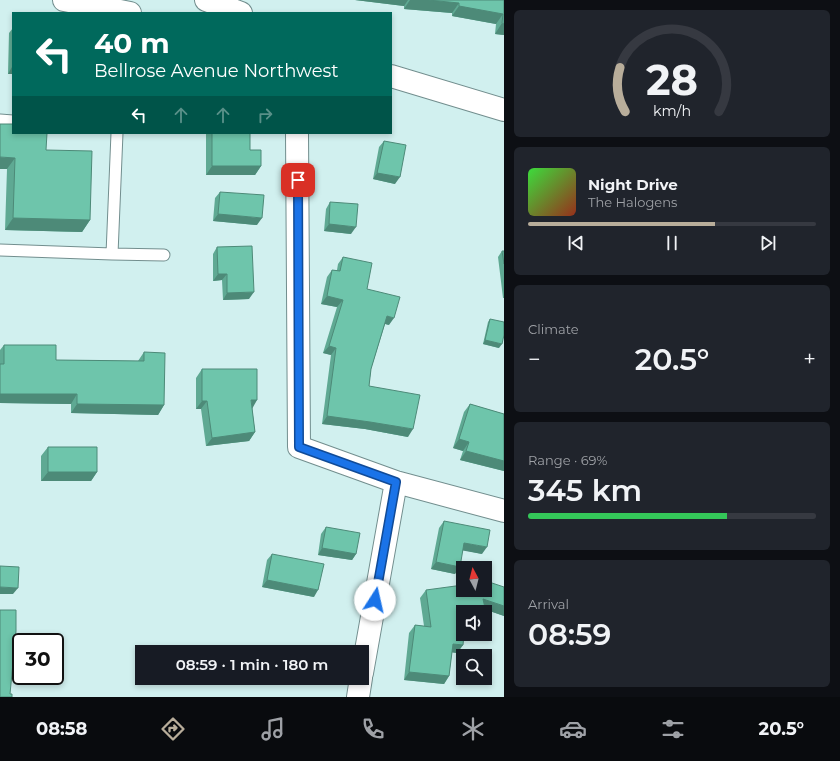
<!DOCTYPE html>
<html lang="en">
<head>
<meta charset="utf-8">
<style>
	:root { --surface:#171b24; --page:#20242c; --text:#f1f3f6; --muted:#9ea1a6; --line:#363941; --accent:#b8ad9a }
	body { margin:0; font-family:Montserrat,sans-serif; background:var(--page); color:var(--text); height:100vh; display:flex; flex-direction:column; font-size:15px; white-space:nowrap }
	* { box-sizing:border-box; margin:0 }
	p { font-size:13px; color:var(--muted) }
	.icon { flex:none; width:22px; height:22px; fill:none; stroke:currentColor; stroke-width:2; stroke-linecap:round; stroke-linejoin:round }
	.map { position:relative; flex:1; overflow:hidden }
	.panel { display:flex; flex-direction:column; gap:10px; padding:10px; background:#0d0f14; width:336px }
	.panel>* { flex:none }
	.guide { position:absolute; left:12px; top:12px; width:380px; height:122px; border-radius:0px; box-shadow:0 2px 6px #0003; background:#00695c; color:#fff; overflow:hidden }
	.needle { width:26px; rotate:353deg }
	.buttons { position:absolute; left:456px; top:561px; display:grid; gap:8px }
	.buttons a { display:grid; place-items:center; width:36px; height:36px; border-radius:0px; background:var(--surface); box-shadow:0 2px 6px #0003; font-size:20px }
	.speed { position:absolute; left:12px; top:633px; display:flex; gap:8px; font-size:20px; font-weight:700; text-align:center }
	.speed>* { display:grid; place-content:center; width:52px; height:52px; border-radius:50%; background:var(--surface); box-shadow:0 2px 6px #0003; line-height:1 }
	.speed .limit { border:2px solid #111; border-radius:6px; background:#fff; color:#111 }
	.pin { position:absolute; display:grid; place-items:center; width:34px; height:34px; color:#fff; margin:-17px; border-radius:8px; box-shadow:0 2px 6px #0006 }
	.me { position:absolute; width:44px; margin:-22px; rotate:10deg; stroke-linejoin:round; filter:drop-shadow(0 0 3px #0008) }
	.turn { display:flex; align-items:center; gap:14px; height:84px; padding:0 16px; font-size:18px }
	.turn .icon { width:52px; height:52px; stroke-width:2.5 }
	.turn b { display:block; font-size:28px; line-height:34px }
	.lanes { display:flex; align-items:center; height:38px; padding:0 16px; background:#0003; justify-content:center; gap:20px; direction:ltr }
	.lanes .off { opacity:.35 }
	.big { font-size:30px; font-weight:600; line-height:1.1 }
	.panel .tile { flex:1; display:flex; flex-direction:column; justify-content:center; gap:6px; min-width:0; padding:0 14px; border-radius:6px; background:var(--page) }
	.panel .dial { align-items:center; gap:0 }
	.dial svg { height:104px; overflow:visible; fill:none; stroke:var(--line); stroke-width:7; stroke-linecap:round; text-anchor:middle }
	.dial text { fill:var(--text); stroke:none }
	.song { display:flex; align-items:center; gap:12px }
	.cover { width:48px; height:48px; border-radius:6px; background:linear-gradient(135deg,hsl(120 70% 55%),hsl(10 70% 35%)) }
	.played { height:4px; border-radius:2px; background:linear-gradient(90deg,var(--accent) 65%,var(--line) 65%) }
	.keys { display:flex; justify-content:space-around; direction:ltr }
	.heat { display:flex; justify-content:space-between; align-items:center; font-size:22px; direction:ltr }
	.charge { height:6px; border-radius:3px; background:linear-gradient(90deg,#34c759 69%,var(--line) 0) }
	.trip { position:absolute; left:135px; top:645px; width:234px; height:40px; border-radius:0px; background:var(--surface); box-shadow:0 2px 6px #0003; font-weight:600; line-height:40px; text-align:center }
	.menu { display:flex; height:64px; justify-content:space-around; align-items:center; background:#090b0e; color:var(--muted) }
	.menu .icon { width:28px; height:28px }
	.menu .current { color:var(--accent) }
	.menu b { font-size:18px; color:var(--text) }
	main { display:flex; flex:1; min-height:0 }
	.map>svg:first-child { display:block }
</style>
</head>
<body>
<main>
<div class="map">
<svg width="504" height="697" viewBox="0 0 504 697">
	<rect width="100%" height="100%" fill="#d1f0ef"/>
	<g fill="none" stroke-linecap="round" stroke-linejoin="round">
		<defs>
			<path id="service" d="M0 120 13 121
				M0 250 112 254 117 133
				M112 254 164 255"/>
			<path id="minor" d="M297 133 299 447 396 482 504 511
				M362 673 396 482
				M358 697 361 678"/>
			<path id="secondary" d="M64 0 130 13
				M206 0 241 13
				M391 76 504 110"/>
		</defs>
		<use href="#service" stroke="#728e8e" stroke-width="13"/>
		<use href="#minor" stroke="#728e8e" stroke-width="24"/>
		<use href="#secondary" stroke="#728e8e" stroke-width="24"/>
		<use href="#service" stroke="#fff" stroke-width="11"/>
		<use href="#minor" stroke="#fff" stroke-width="22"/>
		<use href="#secondary" stroke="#fff" stroke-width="22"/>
	</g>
	<path fill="#5fa993" d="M355 0H504V35L495 34 496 24 452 16V13L404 9V6Z
		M13 28V74H8L9 33Z
		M0 124 46 150 90 220 82 232 5 230 7 169Z
		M206 133H250V150L261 166 255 175H206Z
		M384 141 395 184 373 179 379 147Z
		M220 192 257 225 213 221 215 198Z
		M330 202 351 234 324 231 326 209Z
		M217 247 249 299 223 300 222 280 213 281V254Z
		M502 251H504V298H503L498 257Z
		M343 257 367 289 389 325 385 324 371 369 369 386 408 437 365 429 322 424 331 355 323 353 337 307 321 304 327 277 332 270H337L338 264Z
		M490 319 499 348 483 344 488 322Z
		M4 345 56 360 138 361 144 352 164 405 158 415 71 413V404L0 403V350Z
		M202 369 252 407 255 432 249 441 206 446 201 409H196V378Z
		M470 404 504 414V471L460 460 463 451 453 448 464 412Z
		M48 447 97 472 91 481H41V456Z
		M444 521 482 554 463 550 455 574 431 569 439 528Z
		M326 527 356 554 352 560 318 555 321 534Z
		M272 554 314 597 262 587 267 560Z
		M504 587V616L484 609 482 612H463V645L457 653 452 652 449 676 444 684 404 680 409 633 415 625 424 626 420 598 426 590Z"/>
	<path fill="#4d8a78" d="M355 0H408L404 6Z
		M410 0H428L459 3 452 13 404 9Z
		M459 6 503 14 496 24 452 16Z
		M502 23 504 24V35L495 34Z
		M12 67H13V74H8Z
		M0 157 15 158 7 169H0Z
		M212 166H261L255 175H206Z
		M377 173 400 177 395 184 373 179Z
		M218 214 262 218 257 225 213 221Z
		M13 218 90 220 82 232 5 230Z
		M329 224 356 227 351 234 324 231Z
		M218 274H227L222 280 213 281Z
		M254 292 249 299 223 300 227 293Z
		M327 296 343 300 337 307 321 304Z
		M387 316 394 318 389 325 382 323Z
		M485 340 502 344 499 348 483 344Z
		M329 346 336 348 331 355 323 353Z
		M0 394H77L71 404 0 403Z
		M251 400H257L252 409Z
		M202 401H207L201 409H196Z
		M77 404 164 405 158 415 71 413Z
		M327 416 370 422 413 429 408 437 365 429 322 424Z
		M255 432 249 441 206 446 212 438Z
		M459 439 469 442 463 451 453 448Z
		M466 451 504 461V471L460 460Z
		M48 472H97L91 481H41Z
		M464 543 487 547 482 554 460 550Z
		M322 548 356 554 352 560 318 555Z
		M436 562 460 567 455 574 431 569Z
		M267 580 318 590 314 597 262 587Z
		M0 587 18 588 13 594H0Z
		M483 599 504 606V616L484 609 482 612H466L467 611Z
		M453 644 463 645 457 653 448 652Z
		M409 672 449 676 444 684 404 680Z"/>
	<path fill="#6ec5ab" stroke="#4d8a78" d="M428 0H504V24L502 23 503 14 459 6V3Z
		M0 124H13V133H47L46 150 92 151 90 220 13 218 15 158 0 157Z
		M212 133H250V150H261V166H212Z
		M384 141 406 145 400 177 377 173Z
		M220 192 264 195 262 218 218 214Z
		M330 202 358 204 356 227 329 224Z
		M252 246 254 292 227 293V274H218L217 247Z
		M502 251H504V264Z
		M343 257 372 263 367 289 400 297 394 318 387 316 371 369 369 386 420 395 413 429 370 422 327 416 336 348 329 346 343 300 327 296 332 270 340 271Z
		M490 319 504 322V335L502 344 485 340Z
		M4 345H56V360L144 361V352L165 353 164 405 77 404V394H0V364H4Z
		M202 369H257V400H251L255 432 212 438 207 401H202Z
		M470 404 504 414V461L466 451 469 442 459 439Z
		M48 447H97V472H48Z
		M444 521 490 530 487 547 464 543 460 567 436 562Z
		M326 527 360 533 356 554 322 548Z
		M272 554 324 564 318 590 267 580Z
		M0 566 19 567 18 588 0 587Z
		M485 582H489L504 587V606L483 599 485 608 467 611 466 612H463V634H464L463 645 453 644 449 676 409 672 415 625 431 627 426 590 463 585V590H485Z
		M0 610H16V631L10 694H12V697H0Z"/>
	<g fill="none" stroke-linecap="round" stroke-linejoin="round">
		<defs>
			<path id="route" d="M298 180 299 447 396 482 375 600"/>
		</defs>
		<use href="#route" stroke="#114b97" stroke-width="10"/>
		<use href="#route" stroke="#1a73e8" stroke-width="7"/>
	</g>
</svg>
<div class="buttons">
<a><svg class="needle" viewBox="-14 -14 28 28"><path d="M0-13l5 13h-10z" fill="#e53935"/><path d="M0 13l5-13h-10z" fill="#9ea1a6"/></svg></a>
<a><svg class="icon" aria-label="sound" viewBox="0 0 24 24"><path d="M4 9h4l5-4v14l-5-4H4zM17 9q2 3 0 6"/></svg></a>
<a><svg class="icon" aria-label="search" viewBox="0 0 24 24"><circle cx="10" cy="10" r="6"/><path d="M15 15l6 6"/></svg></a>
</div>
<div class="speed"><div class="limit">30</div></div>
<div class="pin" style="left:298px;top:180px;background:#d93025"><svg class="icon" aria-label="arrive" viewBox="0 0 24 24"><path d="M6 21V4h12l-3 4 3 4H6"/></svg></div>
<svg class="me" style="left:375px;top:600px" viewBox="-20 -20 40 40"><circle r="19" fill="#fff"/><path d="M0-13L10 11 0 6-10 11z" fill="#1a73e8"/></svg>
<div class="trip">08:59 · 1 min · 180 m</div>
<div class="guide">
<div class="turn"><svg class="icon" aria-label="left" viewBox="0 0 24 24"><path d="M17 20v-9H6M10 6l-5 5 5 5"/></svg><div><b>40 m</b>Bellrose Avenue Northwest</div></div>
<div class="lanes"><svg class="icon" aria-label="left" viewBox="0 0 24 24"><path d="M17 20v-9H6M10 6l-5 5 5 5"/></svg><svg class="icon off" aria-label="ahead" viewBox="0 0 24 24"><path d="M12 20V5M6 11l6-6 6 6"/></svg><svg class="icon off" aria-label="ahead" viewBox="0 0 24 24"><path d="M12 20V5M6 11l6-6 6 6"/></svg><svg class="icon off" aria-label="right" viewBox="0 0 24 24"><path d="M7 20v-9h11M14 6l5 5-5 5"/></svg></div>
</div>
</div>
<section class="panel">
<div class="tile dial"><svg viewBox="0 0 100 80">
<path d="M14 69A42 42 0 1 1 86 69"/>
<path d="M14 69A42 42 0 0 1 10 35" stroke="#b8ad9a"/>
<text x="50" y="56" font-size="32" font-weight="700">28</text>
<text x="50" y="72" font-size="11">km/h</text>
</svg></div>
<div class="tile">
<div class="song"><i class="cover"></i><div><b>Night Drive</b><p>The Halogens</p></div></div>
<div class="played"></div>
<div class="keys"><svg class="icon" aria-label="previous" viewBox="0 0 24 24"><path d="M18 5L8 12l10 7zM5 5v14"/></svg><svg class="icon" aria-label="pause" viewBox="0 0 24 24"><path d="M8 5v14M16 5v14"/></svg><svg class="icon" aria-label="next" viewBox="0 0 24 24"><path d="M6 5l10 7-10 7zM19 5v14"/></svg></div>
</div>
<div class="tile"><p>Climate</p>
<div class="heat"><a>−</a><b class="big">20.5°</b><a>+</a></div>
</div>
<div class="tile"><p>Range · 69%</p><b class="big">345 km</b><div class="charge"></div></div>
<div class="tile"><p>Arrival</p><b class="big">08:59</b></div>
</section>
</main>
<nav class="menu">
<b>08:58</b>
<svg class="icon current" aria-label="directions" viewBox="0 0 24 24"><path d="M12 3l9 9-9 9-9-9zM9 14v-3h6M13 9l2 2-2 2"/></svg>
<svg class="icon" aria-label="music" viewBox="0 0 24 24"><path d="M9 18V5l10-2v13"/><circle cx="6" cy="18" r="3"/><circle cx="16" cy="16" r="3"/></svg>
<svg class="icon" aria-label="phone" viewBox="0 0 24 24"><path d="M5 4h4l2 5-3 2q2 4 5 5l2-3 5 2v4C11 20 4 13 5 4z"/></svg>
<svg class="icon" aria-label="climate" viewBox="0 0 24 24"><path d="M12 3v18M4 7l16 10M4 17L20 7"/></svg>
<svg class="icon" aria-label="car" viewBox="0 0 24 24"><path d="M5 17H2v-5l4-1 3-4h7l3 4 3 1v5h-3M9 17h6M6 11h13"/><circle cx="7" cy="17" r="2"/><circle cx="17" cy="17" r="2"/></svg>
<svg class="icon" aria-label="filters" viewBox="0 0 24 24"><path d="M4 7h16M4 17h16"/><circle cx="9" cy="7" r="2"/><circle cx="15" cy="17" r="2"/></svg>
<b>20.5°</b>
</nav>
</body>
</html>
